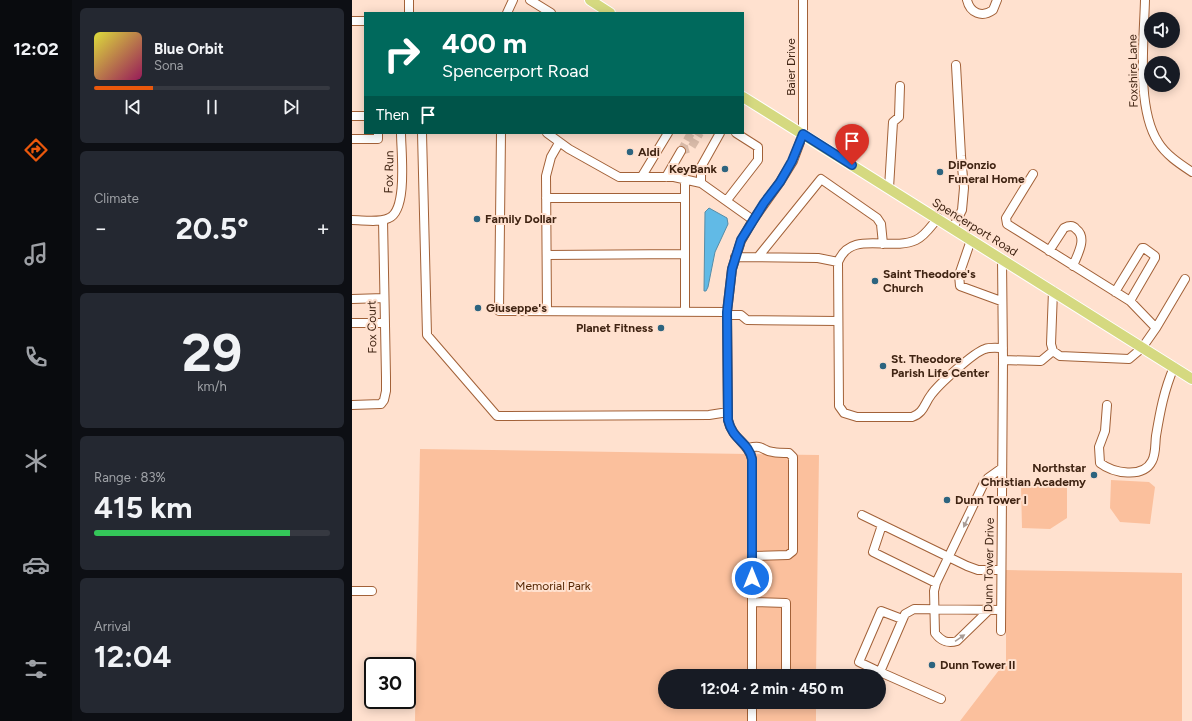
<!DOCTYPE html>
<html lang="en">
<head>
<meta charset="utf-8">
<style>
	:root { --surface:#171b24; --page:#242831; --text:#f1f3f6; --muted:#9ea1a6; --line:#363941; --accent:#ea580c }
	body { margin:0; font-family:Figtree,sans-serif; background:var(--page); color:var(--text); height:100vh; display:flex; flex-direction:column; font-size:15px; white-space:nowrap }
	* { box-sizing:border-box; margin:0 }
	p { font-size:13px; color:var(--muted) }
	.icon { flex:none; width:22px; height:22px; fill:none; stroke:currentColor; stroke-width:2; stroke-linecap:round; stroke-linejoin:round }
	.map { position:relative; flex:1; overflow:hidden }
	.side { display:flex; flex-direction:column; gap:8px; padding:8px; background:#0d0f14; width:280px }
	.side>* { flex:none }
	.hud { position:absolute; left:12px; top:12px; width:380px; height:122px; border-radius:0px; box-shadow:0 2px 10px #0003; background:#00695c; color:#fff; overflow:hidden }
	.tools { position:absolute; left:792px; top:12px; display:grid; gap:8px }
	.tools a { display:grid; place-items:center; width:36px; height:36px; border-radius:50%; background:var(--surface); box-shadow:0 2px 10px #0003; font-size:20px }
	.speed { position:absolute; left:12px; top:657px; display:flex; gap:8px; font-size:20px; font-weight:700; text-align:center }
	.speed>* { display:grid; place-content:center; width:52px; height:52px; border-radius:50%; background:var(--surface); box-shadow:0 2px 10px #0003; line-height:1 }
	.speed .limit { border:2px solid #111; border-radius:6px; background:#fff; color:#111 }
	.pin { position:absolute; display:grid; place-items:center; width:34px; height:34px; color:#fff; margin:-41px -17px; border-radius:50% 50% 50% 0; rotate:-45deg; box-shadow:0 0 4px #0007 }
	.pin .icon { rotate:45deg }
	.me { position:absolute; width:44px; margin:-22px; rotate:0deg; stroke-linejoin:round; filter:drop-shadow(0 0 3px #0008) }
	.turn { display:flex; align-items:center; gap:14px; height:84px; padding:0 12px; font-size:18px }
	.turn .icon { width:52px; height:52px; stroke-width:2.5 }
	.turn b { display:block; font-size:28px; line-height:34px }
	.then { display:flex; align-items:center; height:38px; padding:0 12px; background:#0003; gap:8px; font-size:15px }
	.big { font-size:30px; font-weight:700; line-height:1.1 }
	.side .tile { flex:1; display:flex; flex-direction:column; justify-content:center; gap:6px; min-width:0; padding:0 14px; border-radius:6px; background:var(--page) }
	.side .dial { align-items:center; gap:0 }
	.dial b { font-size:52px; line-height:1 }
	.song { display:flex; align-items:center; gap:12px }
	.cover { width:48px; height:48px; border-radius:6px; background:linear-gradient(135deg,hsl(60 70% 55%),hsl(330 70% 35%)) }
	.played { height:4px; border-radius:2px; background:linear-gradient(90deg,var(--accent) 25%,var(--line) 25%) }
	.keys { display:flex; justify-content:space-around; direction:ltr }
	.heat { display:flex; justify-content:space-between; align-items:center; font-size:22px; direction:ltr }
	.charge { height:6px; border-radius:3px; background:linear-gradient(90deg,#34c759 83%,var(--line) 0) }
	.trip { position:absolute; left:306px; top:669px; width:228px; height:40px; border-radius:20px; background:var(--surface); box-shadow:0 2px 10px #0003; font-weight:700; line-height:40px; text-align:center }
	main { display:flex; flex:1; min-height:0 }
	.tabs { display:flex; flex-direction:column; width:72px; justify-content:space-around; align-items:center; background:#090b0e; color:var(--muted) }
	.tabs .icon { width:28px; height:28px }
	.tabs .active { color:var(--accent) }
	.tabs b { font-size:18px; color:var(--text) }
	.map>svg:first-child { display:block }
</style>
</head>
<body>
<main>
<nav class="tabs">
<b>12:02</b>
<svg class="icon active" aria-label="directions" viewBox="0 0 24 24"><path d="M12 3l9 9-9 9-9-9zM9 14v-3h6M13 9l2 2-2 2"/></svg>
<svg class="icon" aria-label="music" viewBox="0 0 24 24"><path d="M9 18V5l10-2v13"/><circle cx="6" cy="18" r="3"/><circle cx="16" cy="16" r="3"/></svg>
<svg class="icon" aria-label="phone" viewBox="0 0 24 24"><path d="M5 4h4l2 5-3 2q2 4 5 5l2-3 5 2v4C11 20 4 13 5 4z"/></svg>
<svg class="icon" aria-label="climate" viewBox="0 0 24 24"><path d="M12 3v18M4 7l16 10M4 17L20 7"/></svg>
<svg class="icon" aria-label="car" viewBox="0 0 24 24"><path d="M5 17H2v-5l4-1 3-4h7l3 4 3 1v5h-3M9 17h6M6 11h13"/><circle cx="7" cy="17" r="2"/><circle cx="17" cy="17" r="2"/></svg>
<svg class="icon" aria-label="filters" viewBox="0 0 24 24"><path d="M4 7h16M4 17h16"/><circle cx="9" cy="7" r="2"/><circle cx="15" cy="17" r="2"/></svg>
</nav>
<section class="side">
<div class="tile">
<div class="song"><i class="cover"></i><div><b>Blue Orbit</b><p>Sona</p></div></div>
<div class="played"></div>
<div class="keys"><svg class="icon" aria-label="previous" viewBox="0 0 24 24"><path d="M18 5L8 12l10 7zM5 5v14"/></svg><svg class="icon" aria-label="pause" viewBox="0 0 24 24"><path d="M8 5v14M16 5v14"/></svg><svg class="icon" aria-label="next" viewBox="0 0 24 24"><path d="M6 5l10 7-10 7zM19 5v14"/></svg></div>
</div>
<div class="tile"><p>Climate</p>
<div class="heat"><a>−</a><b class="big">20.5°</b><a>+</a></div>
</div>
<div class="tile dial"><b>29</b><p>km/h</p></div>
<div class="tile"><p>Range · 83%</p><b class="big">415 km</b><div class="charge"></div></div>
<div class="tile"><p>Arrival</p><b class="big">12:04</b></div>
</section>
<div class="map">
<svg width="840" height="721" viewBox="0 0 840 721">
	<rect width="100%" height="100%" fill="#ffe1cf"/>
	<path fill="#fbc09d" d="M68 449 467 455 464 676H313V702H464V721H63Z
		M759 480 797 482 803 487 798 524 768 522 758 508Z
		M676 482 715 484V518L698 529 670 528 669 486Z
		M654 570 830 573V721H608L654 661Z"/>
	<path fill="#61bae6" stroke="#578da7" d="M357 208 375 218 376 224 363 252 356 287 354 291H352L353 212Z"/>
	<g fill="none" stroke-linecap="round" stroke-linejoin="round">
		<path stroke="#d9bba9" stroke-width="8" stroke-dasharray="8 4" stroke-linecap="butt" d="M329 151 339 148 348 133
			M329 151 339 133"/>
		<defs>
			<path id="minor" d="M178 0 199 13
				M615 0C618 13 630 18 641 10L645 0
				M793 0C792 40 784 108 806 142 814 155 828 164 840 172
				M57 13V0
				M155 13 161 0
				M0 21H13
				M0 116H13
				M70 133 75 335 145 416 357 415 376 412
				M149 133 147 311 375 312
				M195 133 217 149 267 177H322L349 183 401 220
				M0 139H26V133
				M681 174 654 218 655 224 778 301 804 328 790 348 777 359 708 356 701 351 699 344 701 291
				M290 176 316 133
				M314 177 329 151
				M333 179V312
				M349 183V167L368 133
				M537 188 541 122 547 117 548 86
				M194 198H333
				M375 200 406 160V147L384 133
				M586 218C579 226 573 236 564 240 538 252 499 229 486 262L487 406 492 413 505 417H560C572 413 572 404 579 395 586 385 622 352 633 349 638 347 646 348 651 348
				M0 220C11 220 27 223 37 218 56 210 49 151 49 133
				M601 228 610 210 612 188 609 156 604 65
				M619 240 607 275 608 286 649 301
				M697 251 712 228C716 226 721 225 724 229 736 238 725 255 721 266
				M195 255 333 254
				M383 257 466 258 486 262
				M406 257 469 179 525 218 529 224 531 244
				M763 292 790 248H792L803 256V258L778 301
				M0 299 32 298
				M195 311 194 176 199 157 207 143
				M375 315H389L395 320 486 321
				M0 323H32
				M804 328 833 279
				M651 360 689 361 701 351
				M0 405 29 404 32 400 34 391V377L31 220
				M755 405 753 431 747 447 748 463C761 473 791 479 800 461 804 454 803 443 804 436 808 412 812 390 822 367
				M396 448C413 444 409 451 421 452 426 453 432 453 437 453L441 457V551L436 555 400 556
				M510 515 615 566 626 570H649
				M530 525 521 552 584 583
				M0 591H20
				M400 602 434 603V676
				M637 610 605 641C595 644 589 641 583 633L582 591 584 583 632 483 636 478 650 468
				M649 631 651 360 650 259
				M528 672 507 662 529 611 550 619
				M400 676V459C396 442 380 439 376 420L375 312 380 269 389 241 401 220 428 182 441 161 451 134V0
				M589 699 528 672 553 614 562 609 649 610
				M400 721V702"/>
			<path id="major" d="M238 0 258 13
				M391 97 840 379"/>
		</defs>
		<use href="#minor" stroke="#a26138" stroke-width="10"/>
		<use href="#major" stroke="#fff" stroke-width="12"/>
		<use href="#minor" stroke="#fff" stroke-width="8"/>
		<use href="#major" stroke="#d5d980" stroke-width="10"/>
	</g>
	<defs><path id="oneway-solid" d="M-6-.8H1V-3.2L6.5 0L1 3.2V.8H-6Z"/></defs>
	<g fill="#a99c95">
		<use href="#oneway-solid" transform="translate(614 522) rotate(115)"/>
		<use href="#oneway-solid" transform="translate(608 638) rotate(-34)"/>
	</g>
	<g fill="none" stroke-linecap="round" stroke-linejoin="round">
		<defs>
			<path id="route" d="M400 578V459C396 441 381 441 376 420L375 312 380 269 389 240 412 203 428 182 440 161 451 134 500 165"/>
		</defs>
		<use href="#route" stroke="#114b97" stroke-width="10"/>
		<use href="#route" stroke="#1a73e8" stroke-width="7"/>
	</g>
	<g fill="#2d647f" stroke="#ffe1cf" stroke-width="1.5">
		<circle cx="278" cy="152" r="4"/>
		<circle cx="373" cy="169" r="4"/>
		<circle cx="588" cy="172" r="4"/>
		<circle cx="125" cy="219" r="4"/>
		<circle cx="523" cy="281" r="4"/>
		<circle cx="126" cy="308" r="4"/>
		<circle cx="309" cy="328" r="4"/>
		<circle cx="531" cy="366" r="4"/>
		<circle cx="742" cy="475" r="4"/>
		<circle cx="595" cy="500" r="4"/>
		<circle cx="580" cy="665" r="4"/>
	</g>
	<g text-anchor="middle" stroke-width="4" stroke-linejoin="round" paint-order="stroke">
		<g font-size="12" fill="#402413" stroke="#ffe1cf">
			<text transform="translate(439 67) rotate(-90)" y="4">Baier Drive</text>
			<text transform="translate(781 71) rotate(-91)" y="4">Foxshire Lane</text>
			<text transform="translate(37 172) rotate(-89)" y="4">Fox Run</text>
			<text transform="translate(623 227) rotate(32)" y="4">Spencerport Road</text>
			<text transform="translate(20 327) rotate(-91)" y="4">Fox Court</text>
			<text transform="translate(637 565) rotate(-89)" y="4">Dunn Tower Drive</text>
		</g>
		<g font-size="12" font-weight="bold" fill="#402413" stroke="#ffe1cf" text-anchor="start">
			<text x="286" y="156">Aldi</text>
			<text x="596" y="169">DiPonzio<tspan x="596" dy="14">Funeral Home</tspan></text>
			<text x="365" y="173" text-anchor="end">KeyBank</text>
			<text x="133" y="223">Family Dollar</text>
			<text x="531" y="278">Saint Theodore's<tspan x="531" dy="14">Church</tspan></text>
			<text x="134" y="312">Giuseppe's</text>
			<text x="301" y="332" text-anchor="end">Planet Fitness</text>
			<text x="539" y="363">St. Theodore<tspan x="539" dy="14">Parish Life Center</tspan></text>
			<text x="734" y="472" text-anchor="end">Northstar<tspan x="734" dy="14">Christian Academy</tspan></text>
			<text x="603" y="504">Dunn Tower I</text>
			<text x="588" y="669">Dunn Tower II</text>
		</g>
		<g font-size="12" fill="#572805" stroke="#ffe1cf">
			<text x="201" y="590">Memorial Park</text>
		</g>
	</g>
</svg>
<div class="tools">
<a><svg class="icon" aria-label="sound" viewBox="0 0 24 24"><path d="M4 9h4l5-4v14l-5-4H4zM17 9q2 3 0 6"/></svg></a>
<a><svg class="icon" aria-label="search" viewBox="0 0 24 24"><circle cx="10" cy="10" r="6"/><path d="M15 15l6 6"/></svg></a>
</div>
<div class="speed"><div class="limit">30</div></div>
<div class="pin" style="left:500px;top:165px;background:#d93025"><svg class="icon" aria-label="arrive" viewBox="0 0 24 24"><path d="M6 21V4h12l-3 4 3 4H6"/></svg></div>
<svg class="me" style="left:400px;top:578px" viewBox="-20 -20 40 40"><circle r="17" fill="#1a73e8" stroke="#fff" stroke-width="3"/><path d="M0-11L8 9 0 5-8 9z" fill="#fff"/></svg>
<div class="trip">12:04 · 2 min · 450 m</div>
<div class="hud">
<div class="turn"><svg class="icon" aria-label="right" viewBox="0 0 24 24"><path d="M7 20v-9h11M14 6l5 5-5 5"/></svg><div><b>400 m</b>Spencerport Road</div></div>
<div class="then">Then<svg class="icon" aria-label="arrive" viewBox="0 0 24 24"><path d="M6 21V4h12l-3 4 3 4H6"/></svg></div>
</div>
</div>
</main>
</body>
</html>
